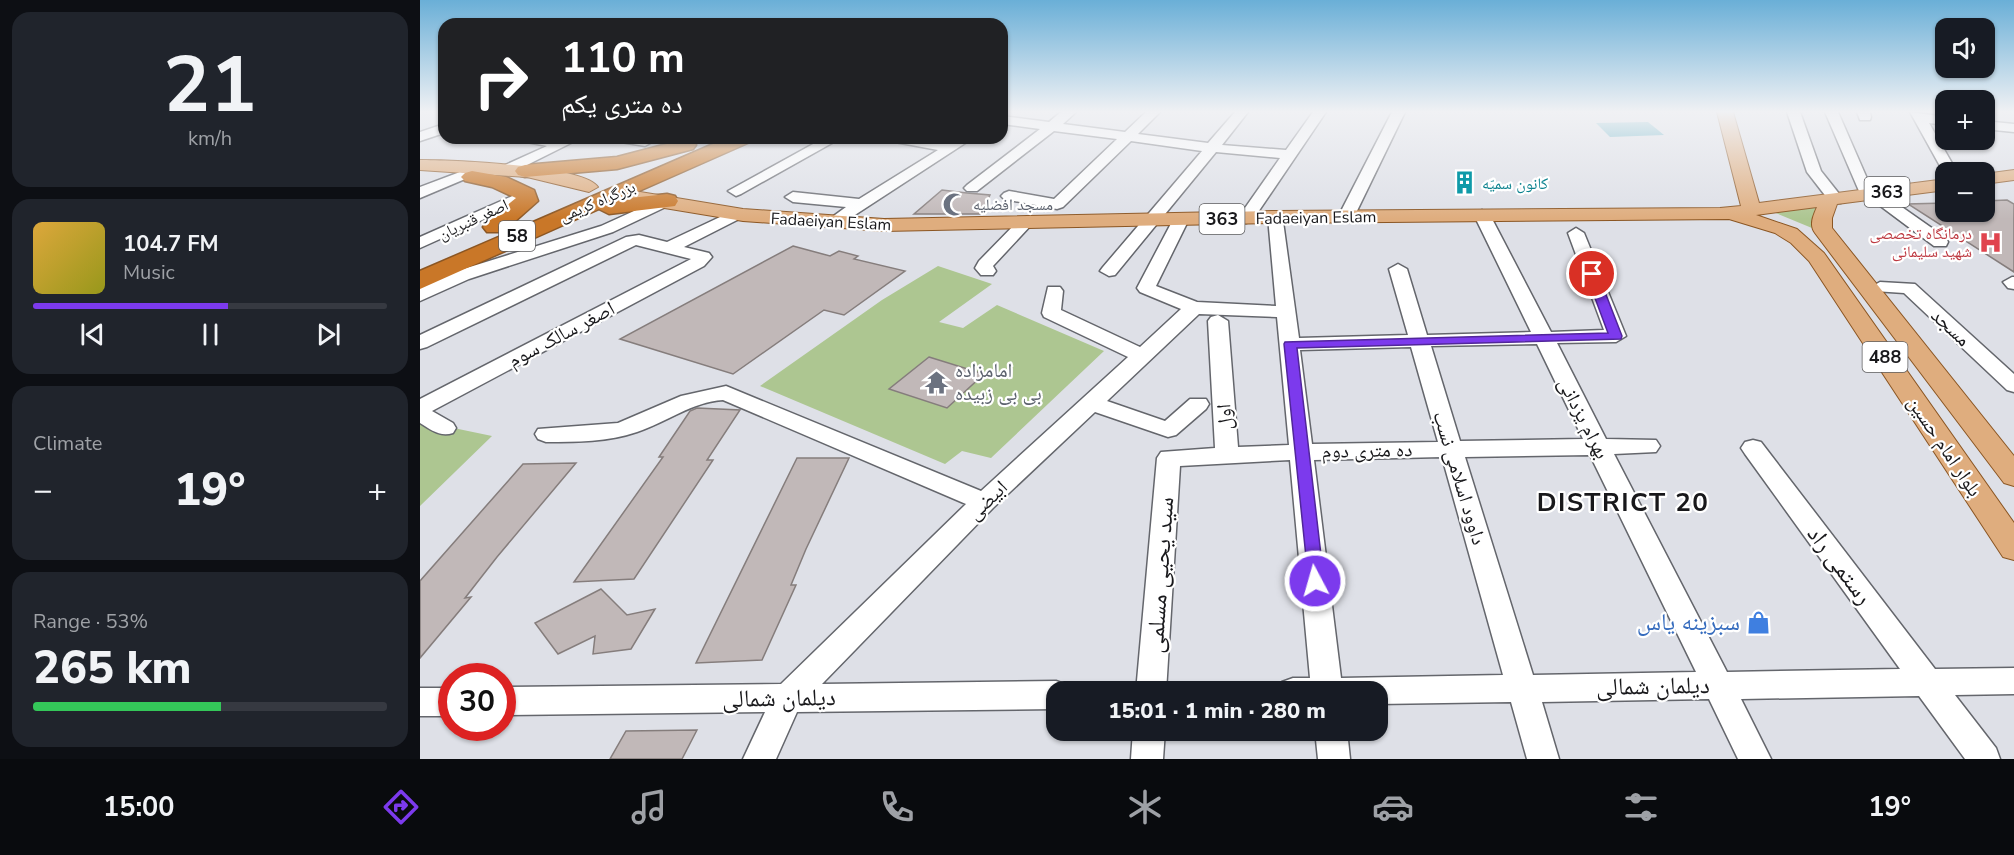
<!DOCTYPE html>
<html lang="en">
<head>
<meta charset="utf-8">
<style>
	:root { --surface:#171b24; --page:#20242c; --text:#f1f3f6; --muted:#9ea1a6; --line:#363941; --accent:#7c3aed }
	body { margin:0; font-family:"Nunito Sans","Noto Naskh Arabic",sans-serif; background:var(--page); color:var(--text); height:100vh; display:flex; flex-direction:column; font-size:22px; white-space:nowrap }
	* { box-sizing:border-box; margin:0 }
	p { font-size:20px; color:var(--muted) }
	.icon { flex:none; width:33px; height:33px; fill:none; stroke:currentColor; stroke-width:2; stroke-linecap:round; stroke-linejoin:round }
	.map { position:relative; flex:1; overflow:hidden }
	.details { display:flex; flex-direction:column; gap:12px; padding:12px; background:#0d0f14; width:420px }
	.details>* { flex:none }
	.guide { position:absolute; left:18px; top:18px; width:570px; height:126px; border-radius:18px; box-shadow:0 2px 4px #0004; background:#202124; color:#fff; overflow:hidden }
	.controls { position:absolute; left:1515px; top:18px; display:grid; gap:12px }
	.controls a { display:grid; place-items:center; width:60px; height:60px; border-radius:12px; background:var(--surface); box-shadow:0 2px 4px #0004; font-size:30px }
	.speed { position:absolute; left:18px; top:663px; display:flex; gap:12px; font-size:30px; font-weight:700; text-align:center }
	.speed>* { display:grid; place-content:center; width:78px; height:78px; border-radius:50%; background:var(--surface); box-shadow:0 2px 4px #0004; line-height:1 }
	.speed .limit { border:9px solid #d22; background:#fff; color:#111 }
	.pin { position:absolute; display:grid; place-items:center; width:51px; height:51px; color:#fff; margin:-26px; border:3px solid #fff; border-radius:50%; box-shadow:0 2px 6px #0007 }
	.me { position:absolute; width:66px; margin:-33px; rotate:354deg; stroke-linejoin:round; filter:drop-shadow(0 0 4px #0008) }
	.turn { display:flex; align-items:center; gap:21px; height:126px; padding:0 24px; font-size:27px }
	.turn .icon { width:78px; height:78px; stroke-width:2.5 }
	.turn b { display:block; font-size:42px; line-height:51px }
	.big { font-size:45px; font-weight:800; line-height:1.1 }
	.details .tile { flex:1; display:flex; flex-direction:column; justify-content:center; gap:9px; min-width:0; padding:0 21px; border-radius:18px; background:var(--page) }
	.details .dial { align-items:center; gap:0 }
	.dial b { font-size:78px; line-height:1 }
	.song { display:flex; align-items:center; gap:18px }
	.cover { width:72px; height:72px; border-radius:9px; background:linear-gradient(135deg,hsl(40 70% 55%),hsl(60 70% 35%)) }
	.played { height:6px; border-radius:3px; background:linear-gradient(90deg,var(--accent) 55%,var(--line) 55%) }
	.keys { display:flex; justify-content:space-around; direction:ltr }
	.heat { display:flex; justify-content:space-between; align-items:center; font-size:33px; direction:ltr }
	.charge { height:9px; border-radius:4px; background:linear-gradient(90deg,#34c759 53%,var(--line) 0) }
	.trip { position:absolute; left:626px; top:681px; width:342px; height:60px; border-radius:18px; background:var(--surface); box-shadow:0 2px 4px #0004; font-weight:800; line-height:60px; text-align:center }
	.menu { display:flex; height:96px; justify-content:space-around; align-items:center; background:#090b0e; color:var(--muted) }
	.menu .icon { width:42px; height:42px }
	.menu .selected { color:var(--accent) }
	.menu b { font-size:27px; color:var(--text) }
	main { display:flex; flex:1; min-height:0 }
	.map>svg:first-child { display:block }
</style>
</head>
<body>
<main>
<section class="details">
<div class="tile dial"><b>21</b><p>km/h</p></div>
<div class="tile">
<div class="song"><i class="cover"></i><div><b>104.7 FM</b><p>Music</p></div></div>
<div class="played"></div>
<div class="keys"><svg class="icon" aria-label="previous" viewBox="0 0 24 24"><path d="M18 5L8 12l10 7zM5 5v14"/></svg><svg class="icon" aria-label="pause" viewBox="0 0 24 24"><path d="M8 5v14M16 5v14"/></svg><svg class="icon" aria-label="next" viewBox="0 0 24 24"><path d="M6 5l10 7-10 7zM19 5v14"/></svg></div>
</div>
<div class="tile"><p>Climate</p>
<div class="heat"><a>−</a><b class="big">19°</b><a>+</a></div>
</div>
<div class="tile"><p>Range · 53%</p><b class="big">265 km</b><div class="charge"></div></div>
</section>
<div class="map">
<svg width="1594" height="759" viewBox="0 0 1594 759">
	<rect width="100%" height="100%" fill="#dee0e7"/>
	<path fill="#adc691" d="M1399 205 1404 233 1351 211Z
		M518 266 572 284 519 322 543 328 577 305 684 351 571 458 542 451 525 464 340 386 462 300Z
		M0 421 72 436 0 506Z"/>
	<path fill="#4da8bd" d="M1228 122 1244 135 1190 137 1176 123Z"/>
	<path fill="#c1b8b8" stroke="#857d7c" stroke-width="1.5" d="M522 190 547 193 570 195 561 214H494Z
		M1587 200 1594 204V272L1488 204 1526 203V212H1564V201Z
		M373 246 410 256 419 251 438 256 434 259 485 271 424 315 404 310 313 374 200 339Z
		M509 357 564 374 527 408 469 389Z
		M277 408 320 410 287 460H293L214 579 154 582 243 457H239L262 423 270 411Z
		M377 458H429L386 549 371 585H376L342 660 276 663Z
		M156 463 77 557 45 598 51 597 0 658V581L103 464Z
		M181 589 207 615 235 609 211 649 173 654 175 636 138 654 115 623Z
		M277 730 262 759H190L206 731Z"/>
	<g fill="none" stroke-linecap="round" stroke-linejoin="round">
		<defs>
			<path id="minor" d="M641 112H656L643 124 705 132 726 112H740L718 134 788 143 815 112H828L802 145 866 150 893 112H906L832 221 826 223 818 218 860 158 796 152 695 275 689 276 680 271 683 267 782 151 711 141 643 207 637 209 584 199 581 196 584 193 589 191 634 199 697 139 634 131 557 191H547L544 188 547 185 620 129 582 124V116L629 122Z
				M972 112H985L934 217 932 220H920L918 217Z
				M1367 112H1380L1401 171 1424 200 1421 203H1411L1387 172Z
				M1405 112H1418L1452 190 1459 191 1526 238 1528 242 1526 246H1514L1451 199 1442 198Z
				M1437 112H1450L1451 117 1450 120H1440Z
				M1490 112 1526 117V125L1509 123 1537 172H1526L1525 175Z
				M1564 121 1594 124V132L1564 129Z
				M24 124V133L0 141V132Z
				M100 138H161L93 172H83L81 169 83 166 127 146 102 141Z
				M193 138H225L232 142 225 146 195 141Z
				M404 138H421L321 194 316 196 308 191Z
				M468 138H498L528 143 537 138H553L418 226H406L404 223 426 207 373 202 365 197 373 192 439 199 518 150 475 142Z
				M40 172 45 173 47 176 45 179 0 198V187Z
				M106 190 114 195 111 198 0 248V237Z
				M247 196 255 201 252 204 193 232 49 279 0 301V288L37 271 181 226Z
				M317 209 325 214 323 217 264 247 289 253 292 257 284 266 12 411 33 423 36 428 33 433C20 437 11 430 0 423V399L271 259 216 245 7 347 0 349V335L206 237 219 235 247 242Z
				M1062 210 1070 215 1131 332 1184 330 1148 233 1156 228 1164 233 1206 336 1196 342 1137 343 1186 439 1236 440 1240 446 1236 452 1194 454 1307 672 1480 669 1325 454 1321 448 1325 442 1333 440 1341 442 1515 669 1594 668V694L1535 695 1576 748 1580 759H1545L1499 696 1321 699 1351 759H1318L1289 699 1122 702 1139 759H1107L1091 702 957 704V692H858L862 682 873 678H890L870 460 760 466 746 692H716L737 458 741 452 795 448 788 321 791 317 798 315 808 321 818 447 869 445 857 317 779 314 687 401 745 421 770 399H786L789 404 786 409 756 435 748 437 675 412 573 508 402 684 636 681 647 685 650 692H636V709L377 712 356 759H323L345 712 82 715V687L361 684 546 504 303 400C272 402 247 422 217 432 188 442 157 442 126 442L118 439 115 434 118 429 198 423 261 396 306 386 561 491 708 357 624 317 622 313 628 287H640L643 291 641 310 720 347 761 309 720 292 717 288 755 216 761 214 769 219 736 286 777 302 856 306 848 217 850 214H862L879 338 988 335 969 269 978 264 987 269 1007 335 1111 332 1054 215ZM1117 344 1163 439 1040 441 1011 346ZM991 347 1018 442 892 444 880 350ZM1170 455 1276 672 1113 675 1045 457ZM1022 457 1083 675 921 678 894 460Z
				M606 217 614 222 573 266 576 271 573 275H561L555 268 559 261 600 219Z
				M1592 277H1594V289L1588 288 1583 282Z
				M1460 282 1495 284 1594 374V392L1587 390 1484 293 1454 291 1451 287Z
				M0 688H32V716H0Z
				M713 730H745L743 759H711Z
				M895 730H927L930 759H898Z"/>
			<path id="major" d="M1297 112H1313L1339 203 1526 179V190L1417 204 1412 218V228L1594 456V486L1584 483 1395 233C1389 225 1393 216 1397 207L1336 215 1377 229 1404 253 1594 523V560L1583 557 1389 261 1371 243 1355 233 1309 219 856 223 464 231 323 221 196 200 187 194 196 188 323 209 464 219 856 211 1300 208 1321 206Z
				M0 160C30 160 163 165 178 187L169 192 107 177 0 170Z
				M1594 170V180L1564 184V174Z"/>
			<path id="highway" d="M307 138H333L330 142 201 199 247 194 255 196 258 201 255 206 189 214 179 209 0 289V271Z
				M266 139 273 141 276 145 273 149 197 169 105 177 98 175 95 171 98 167 105 165 197 157Z
				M52 171 86 177 114 190 118 201 83 232H67L63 227 67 222 96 198 72 187 45 181 41 177 45 173Z"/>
		</defs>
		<use href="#minor" stroke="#64666c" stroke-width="3"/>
		<use href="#major" stroke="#8b5623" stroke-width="2"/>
		<use href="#highway" stroke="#8b5623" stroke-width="3"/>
		<use href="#minor" fill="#fff" fill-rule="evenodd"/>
		<use href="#major" fill="#dfad7e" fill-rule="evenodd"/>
		<use href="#highway" fill="#c97728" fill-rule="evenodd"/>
	</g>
	<linearGradient id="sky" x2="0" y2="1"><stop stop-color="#6aafd7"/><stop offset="0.51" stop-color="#f0f1f4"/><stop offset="1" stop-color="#f0f1f4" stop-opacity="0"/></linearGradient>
	<rect width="1594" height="219" fill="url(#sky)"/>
	<path fill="#7c3aed" stroke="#51269a" stroke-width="1.5" d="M1168 272 1178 274 1202 336 1201 339 877 348 904 581 901 586H889L864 344 865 342 1188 333 1166 274Z"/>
	<defs>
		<symbol id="building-bare" viewBox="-9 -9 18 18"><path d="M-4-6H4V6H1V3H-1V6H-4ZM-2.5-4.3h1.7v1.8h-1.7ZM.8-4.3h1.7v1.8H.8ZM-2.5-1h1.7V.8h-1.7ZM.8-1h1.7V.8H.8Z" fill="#0f9aa8" stroke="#fff" stroke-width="2.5" paint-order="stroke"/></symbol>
		<symbol id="mosque-bare" viewBox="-9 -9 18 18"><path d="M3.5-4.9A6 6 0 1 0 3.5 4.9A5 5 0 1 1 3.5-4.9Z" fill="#6b7280" stroke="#fff" stroke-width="2.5" paint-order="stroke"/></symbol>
		<symbol id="hospital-bare" viewBox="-9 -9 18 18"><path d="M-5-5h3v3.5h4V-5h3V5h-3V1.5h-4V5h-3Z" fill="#e0444e" stroke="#fff" stroke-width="2.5" paint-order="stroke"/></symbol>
		<symbol id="temple-bare" viewBox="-9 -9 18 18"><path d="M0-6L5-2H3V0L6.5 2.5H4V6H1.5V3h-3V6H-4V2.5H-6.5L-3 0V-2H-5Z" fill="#6b7280" stroke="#fff" stroke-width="2.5" paint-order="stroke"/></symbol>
		<symbol id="shop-bare" viewBox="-9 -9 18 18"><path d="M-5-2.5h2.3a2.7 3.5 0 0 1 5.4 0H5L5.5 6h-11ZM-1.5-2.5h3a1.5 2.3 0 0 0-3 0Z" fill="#3f7fe0" stroke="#fff" stroke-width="2.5" paint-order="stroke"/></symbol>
	</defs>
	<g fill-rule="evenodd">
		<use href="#building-bare" x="1028" y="166" width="33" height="33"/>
		<use href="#mosque-bare" x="518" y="188" width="33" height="33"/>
		<use href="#hospital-bare" x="1554" y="226" width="33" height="33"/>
		<use href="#temple-bare" x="500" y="366" width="33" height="33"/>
		<use href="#shop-bare" x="1322" y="606" width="33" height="33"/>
	</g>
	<g text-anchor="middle" stroke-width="4.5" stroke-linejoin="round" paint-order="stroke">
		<g font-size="16" fill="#0d838f" stroke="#fff" text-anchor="start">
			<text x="1062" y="189">کانون سمیّه</text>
		</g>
		<g font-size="16" fill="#18181b" stroke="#fff">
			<text transform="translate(177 201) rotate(-23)" y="6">بزرگراه کریمی</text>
			<text transform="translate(896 217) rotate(-1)" y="6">Fadaeiyan Eslam</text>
			<text transform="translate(53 219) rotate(-25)" y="6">اصغر قنبریان</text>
			<text transform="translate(411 221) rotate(3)" y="6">Fadaeiyan Eslam</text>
		</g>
		<g font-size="16" fill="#5b616d" stroke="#fff" text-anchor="start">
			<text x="553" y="210">مسجد افضلیه</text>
		</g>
		<g font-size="16" fill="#be3a42" stroke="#fff" text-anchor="end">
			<text x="1552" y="239">درمانگاه تخصصی<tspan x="1552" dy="18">شهید سلیمانی</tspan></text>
		</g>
		<g fill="#fff" stroke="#5d5d5f" stroke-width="1.5">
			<rect x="1444.5" y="177" width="45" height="30" rx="4.5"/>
			<rect x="779.5" y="204" width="45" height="30" rx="4.5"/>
			<rect x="79" y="221" width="36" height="30" rx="4.5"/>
			<rect x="1442.5" y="342" width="45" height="30" rx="4.5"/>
		</g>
		<g font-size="18" font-weight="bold" fill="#18181b">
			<text x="1467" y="198">363</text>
			<text x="802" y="225">363</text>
			<text x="97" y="242">58</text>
			<text x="1465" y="363">488</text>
		</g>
		<g font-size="20" fill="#18181b" stroke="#fff">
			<text transform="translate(1531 327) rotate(43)" y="7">مسجد</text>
			<text transform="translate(141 334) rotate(-28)" y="7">اصغر سالک سوم</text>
			<text transform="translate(804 417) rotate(-94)" y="7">اول</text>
			<text transform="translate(1164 418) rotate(63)" y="7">بهرام یزدانی</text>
			<text transform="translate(1525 446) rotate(56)" y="7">بلوار امام حسین</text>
			<text transform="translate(947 450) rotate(-1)" y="7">ده متری دوم</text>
			<text transform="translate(1040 478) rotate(73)" y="7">داوود اسلامی نسب</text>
			<text transform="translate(567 500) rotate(-44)" y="7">ابیضی</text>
		</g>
		<g font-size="20" fill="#5b616d" stroke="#fff" text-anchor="start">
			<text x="535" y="377">امامزاده<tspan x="535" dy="23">بی بی زبیده</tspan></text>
		</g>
		<g font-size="24" fill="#18181b" stroke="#fff">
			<text transform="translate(1420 565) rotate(53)" y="8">رستمی راد</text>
			<text transform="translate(740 575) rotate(-86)" y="8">سید یحیی مسلمی</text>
			<text transform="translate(1233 686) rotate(-1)" y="8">دیلمان شمالی</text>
			<text transform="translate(359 698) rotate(-1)" y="8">دیلمان شمالی</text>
		</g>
		<g font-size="24" fill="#366cbe" stroke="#fff" text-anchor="end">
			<text x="1320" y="630">سبزینه یاس</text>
		</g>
		<g font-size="26" font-weight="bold" letter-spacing="1.5" fill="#18181b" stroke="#fff">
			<text x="1203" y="511">DISTRICT 20</text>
		</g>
	</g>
</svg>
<div class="controls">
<a><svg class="icon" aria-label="sound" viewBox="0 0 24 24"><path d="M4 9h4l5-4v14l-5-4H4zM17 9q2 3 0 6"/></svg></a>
<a>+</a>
<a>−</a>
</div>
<div class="speed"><div class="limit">30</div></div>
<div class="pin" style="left:1172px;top:274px;background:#d93025"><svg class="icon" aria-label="arrive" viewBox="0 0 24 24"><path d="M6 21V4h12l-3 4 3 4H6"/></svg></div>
<svg class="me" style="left:895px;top:581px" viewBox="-20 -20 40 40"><circle r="17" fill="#7c3aed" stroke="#fff" stroke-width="3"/><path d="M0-11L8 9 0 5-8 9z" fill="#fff"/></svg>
<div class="trip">15:01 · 1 min · 280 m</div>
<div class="guide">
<div class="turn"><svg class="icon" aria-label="right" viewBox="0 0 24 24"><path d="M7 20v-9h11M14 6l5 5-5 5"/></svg><div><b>110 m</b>ده متری یکم</div></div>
</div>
</div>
</main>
<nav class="menu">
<b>15:00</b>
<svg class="icon selected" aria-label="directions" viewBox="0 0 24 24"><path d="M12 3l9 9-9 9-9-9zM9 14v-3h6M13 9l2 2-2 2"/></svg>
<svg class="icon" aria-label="music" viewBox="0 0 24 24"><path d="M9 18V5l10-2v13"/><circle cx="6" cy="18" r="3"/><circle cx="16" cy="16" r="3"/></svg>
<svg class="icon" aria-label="phone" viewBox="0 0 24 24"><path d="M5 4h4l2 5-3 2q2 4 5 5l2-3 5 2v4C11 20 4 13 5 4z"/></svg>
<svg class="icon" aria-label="climate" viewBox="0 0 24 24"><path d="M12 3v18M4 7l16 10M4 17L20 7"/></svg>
<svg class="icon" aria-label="car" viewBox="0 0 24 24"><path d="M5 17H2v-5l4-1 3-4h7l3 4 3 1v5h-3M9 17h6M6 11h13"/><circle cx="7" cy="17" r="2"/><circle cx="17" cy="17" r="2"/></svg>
<svg class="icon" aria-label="filters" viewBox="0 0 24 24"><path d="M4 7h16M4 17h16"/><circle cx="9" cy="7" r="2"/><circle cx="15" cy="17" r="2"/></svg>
<b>19°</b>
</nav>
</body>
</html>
